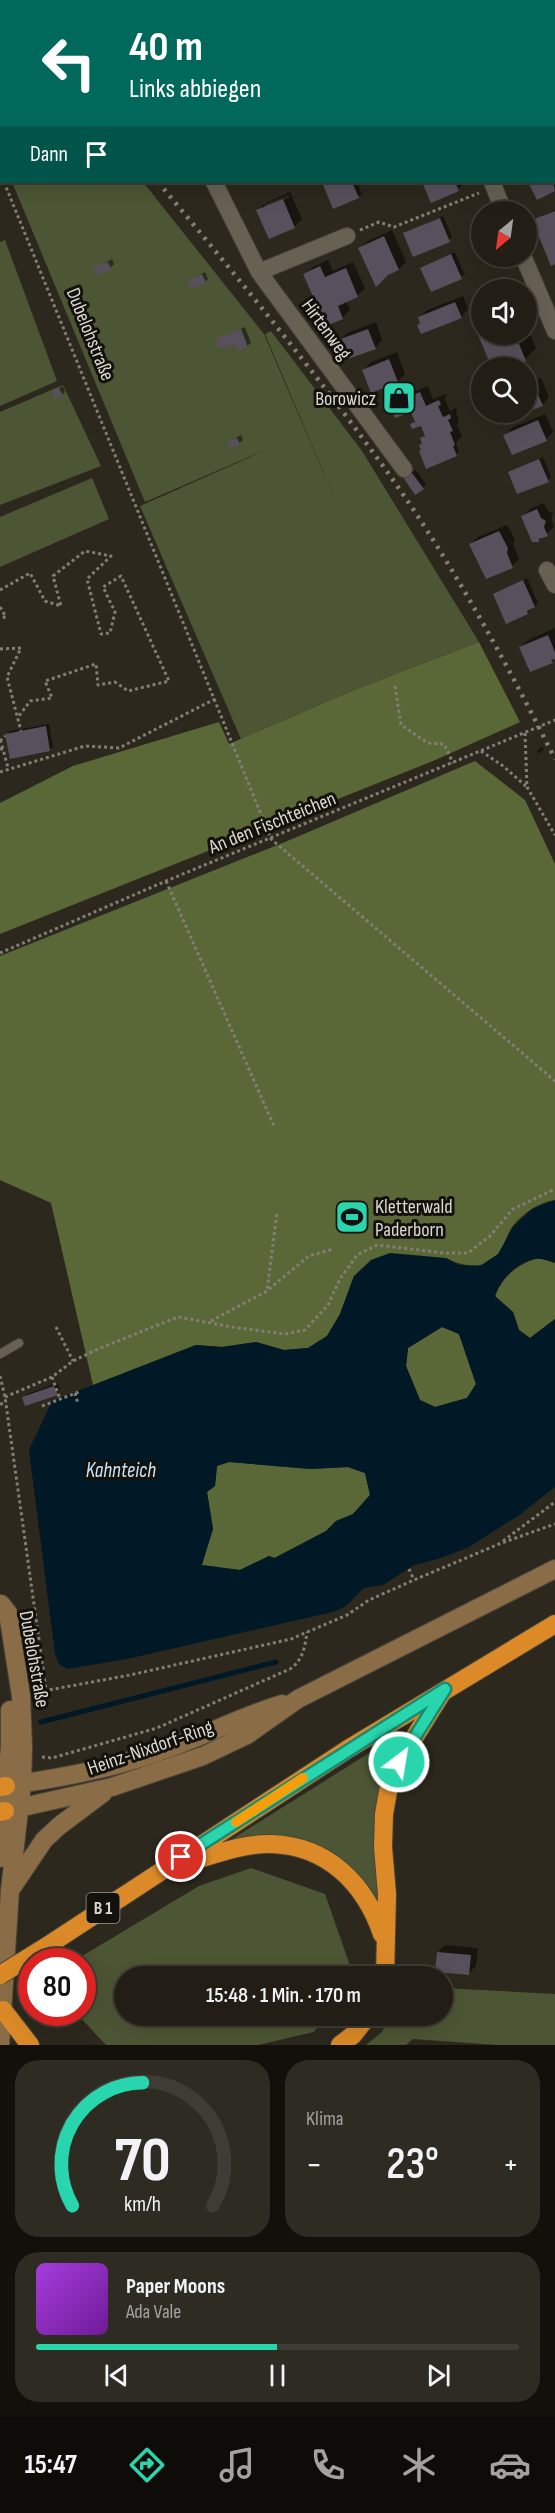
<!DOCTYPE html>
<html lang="de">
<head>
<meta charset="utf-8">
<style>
	:root { --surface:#221e16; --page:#2e2b23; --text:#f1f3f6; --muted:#a2a2a1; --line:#3f3c35; --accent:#28d5ad }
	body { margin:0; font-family:"Sofia Sans Condensed",sans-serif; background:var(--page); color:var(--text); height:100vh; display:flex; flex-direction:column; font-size:22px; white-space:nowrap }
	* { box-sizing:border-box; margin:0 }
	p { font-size:20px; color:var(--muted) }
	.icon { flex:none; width:33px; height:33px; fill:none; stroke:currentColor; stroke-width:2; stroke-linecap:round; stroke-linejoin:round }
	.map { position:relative; height:2045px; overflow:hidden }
	.side { display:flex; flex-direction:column; gap:15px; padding:15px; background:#13100c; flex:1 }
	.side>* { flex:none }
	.banner { position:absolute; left:0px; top:0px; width:555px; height:183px; box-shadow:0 6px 24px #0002,0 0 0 2px var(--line); background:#00695c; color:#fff; overflow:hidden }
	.needle { width:39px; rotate:209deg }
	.fabs { position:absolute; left:471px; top:201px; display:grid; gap:12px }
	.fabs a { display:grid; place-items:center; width:66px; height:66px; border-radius:50%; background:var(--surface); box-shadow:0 6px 24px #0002,0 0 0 2px var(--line); font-size:30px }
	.speed { position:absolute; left:18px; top:1948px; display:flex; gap:12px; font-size:30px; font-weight:700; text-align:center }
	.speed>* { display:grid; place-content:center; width:78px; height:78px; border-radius:50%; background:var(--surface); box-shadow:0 6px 24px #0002,0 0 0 2px var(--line); line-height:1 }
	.speed .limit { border:9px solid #d22; background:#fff; color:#111 }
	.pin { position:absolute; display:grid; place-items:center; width:51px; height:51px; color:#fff; margin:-26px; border:3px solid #fff; border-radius:50%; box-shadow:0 2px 6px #0007 }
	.me { position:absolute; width:66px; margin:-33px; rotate:31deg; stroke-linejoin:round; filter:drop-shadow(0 0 4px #0008) }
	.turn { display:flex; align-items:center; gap:21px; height:126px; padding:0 30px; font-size:27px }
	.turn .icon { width:78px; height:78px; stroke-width:2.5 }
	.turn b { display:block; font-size:42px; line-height:51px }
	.then { display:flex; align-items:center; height:57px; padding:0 30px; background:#0003; gap:12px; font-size:22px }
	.big { font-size:45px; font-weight:600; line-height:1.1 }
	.side .card { flex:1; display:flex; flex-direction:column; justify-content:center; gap:9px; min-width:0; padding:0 21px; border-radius:24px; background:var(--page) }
	.side .dial { align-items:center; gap:0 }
	.dial svg { height:156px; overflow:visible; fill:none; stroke:var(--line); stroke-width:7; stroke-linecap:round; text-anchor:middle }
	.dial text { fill:var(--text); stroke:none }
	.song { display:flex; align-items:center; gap:18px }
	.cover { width:72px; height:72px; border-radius:9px; background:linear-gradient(135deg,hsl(280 70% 55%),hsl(280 70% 35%)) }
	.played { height:6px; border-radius:3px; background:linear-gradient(90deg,var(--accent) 50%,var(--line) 50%) }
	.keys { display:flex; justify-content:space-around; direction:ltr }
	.heat { display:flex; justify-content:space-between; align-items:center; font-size:33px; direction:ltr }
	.side .tiles { flex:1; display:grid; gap:15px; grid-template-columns:1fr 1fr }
	.card:last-child { grid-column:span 2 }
	.trip { position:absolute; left:114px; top:1966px; width:339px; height:60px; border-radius:30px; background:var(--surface); box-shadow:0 6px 24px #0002,0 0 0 2px var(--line); font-weight:600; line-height:60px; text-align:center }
	.menu { display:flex; height:96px; justify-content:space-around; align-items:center; background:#0e0c09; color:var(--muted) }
	.menu .icon { width:42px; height:42px }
	.menu .current { color:var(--accent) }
	.menu b { font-size:27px; color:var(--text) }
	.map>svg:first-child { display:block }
</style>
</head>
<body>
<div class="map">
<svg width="555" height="2045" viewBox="0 0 555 2045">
	<rect width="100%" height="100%" fill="#2d281d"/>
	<path fill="#4c5634" d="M0 7 2 9 1 156 0 152Z
		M12 182H143L264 334 345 523 265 334 271 331 362 451 479 642 354 690 241 739 140 506 284 442 145 502Z
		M5 240 57 381 0 406V242Z
		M63 385 101 466 0 505V412Z
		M92 478 109 519 0 567V517Z
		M401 1733 403 1736C364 1796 374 1844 382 1911L369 1887 355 1871 337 1858 311 1845 210 1853Z
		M251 1868 325 1894 354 1977H124V2016H325L314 2032 258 2045H106L76 2013H82V1962H72L199 1886Z
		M443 1988 555 1994V2045H497L413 2039 406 2045H366L382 2032 390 2016H442Z"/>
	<path fill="#5a6838" d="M479 642 520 722 433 761 0 934V803L73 766 219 722 229 744 354 690Z
		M475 761 525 800 555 864V1200C539 1202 522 1214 512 1227 507 1234 505 1244 500 1252 487 1271 463 1267 446 1258L354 1276 340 1314 327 1336 308 1348 284 1350 256 1342 222 1347 196 1345 93 1385 51 1203 0 1180V956L285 842Z
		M539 1258 555 1263V1319L530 1338 519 1330 513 1312 495 1297C501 1277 519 1263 539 1258Z
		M442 1327 459 1334 476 1384 467 1398 435 1407 420 1400 406 1366 408 1348Z
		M229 1462 311 1469 348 1467 365 1473 370 1495 353 1514 336 1521 326 1531 274 1558 269 1556 240 1570 201 1565 213 1529 207 1492 215 1486 217 1466Z"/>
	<path fill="#011927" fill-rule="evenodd" d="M555 1200V1263C549 1261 542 1258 536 1259 518 1261 500 1280 495 1296L513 1312 519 1330 530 1338 555 1319V1487L518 1516 467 1548 438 1559 414 1565 383 1585 364 1588 347 1605 337 1611 127 1659 67 1669 59 1664 55 1654 29 1450 52 1401 196 1345 222 1347 256 1342 284 1350 308 1348 327 1336 340 1314 354 1276 371 1260 390 1253 446 1258 459 1265 480 1266 498 1254 513 1227 532 1209ZM442 1327 459 1334 476 1384 467 1398 435 1407 420 1400 406 1366 408 1348ZM229 1462 311 1469 348 1467 365 1473 370 1495 353 1514 336 1521 326 1531 275 1558 269 1556 240 1570 202 1565 213 1529 207 1492 215 1486 217 1466Z"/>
	<path fill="#0007" fill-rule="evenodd" d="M179 0H248L177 2Z
		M350 0H382L378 2Z
		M461 0H555V4L554 2H459Z
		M554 40H555V81L554 78Z
		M554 138 555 189 538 198 530 182H554Z
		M324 182H357L362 194 334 207Z
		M423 182H460L462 186 431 201Z
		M290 192 302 219 294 227 258 210 266 203ZM289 195 290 197 265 208V204Z
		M555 210V263L534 220Z
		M443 216 452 237 449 240 405 234Z
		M392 230 406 262 399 269 388 274 360 248 368 241Z
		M455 252 464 274 461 278 422 268Z
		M112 259 114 264 110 268H95Z
		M328 260 333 271 353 262 365 288 357 296 346 301 350 310 342 318 305 274 313 267Z
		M205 272 208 279 205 282 189 281Z
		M463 296 468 309 461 317 422 323 419 318 427 310Z
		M376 322 382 340 375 348 340 340 347 333Z
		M526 325 536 348 525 359 506 368 477 330 482 326V334H526Z
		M245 327 251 343 247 346 217 340Z
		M397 352 405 374 398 381 372 391 364 370 371 362Z
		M541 378 549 397 542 405 526 411V384Z
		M63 386 65 392 62 395 54 391Z
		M414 386 416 391 428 386 433 399 447 394 445 399 450 411 457 407 456 412 459 422 457 425 462 436 456 443 459 451 456 455 423 443 422 439 426 434 422 424H412L416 420 412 410 391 406 399 398 398 395 401 392Z
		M545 414 553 432 546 439 505 435 513 427Z
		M241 435 243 440 239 443H228Z
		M543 457 551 477 548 480 510 472Z
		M416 470 426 485 423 488 408 474Z
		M544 503 548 511 553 513 551 518 554 527 538 541 523 516 530 509Z
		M507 525 515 539 513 544 519 559 512 566 470 544 478 537Z
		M527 578 538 603 527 613 495 594Z
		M555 628V658L552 662 521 647 528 640Z
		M49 724 53 747 49 750 7 734 10 731Z
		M542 746 544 750 538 754 537 751Z
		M58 1383 60 1390 57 1393 24 1398 27 1394Z
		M445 1945 478 1948 476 1966 468 1974 438 1952Z"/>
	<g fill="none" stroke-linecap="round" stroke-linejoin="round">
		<path stroke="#011927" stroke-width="5" d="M41 1722 276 1662"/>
	</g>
	<path fill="#58505c" d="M102 182H117L104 187Z
		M322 182H352L359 198 333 209Z
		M422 182H455L459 191 431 203Z
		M528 182H553L555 191 537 200Z
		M283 199 295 228 269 239 256 210Z
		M555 211V264L551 266 532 220Z
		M440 218 450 242 413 257 403 233Z
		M384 236 399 270 388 275 376 287 358 248Z
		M451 254 462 279 431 292 420 268Z
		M108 262 111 269 96 275 93 267Z
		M320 266 325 277 346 268 358 297 338 306 343 319 326 326 303 274Z
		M202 274 206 283 191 289 187 281Z
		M455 302 462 318 421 334 417 325 420 324 418 317Z
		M482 327V334H515L526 361 509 368H492L476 330Z
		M241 329 248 347 238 351 235 344 219 349 216 339Z
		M368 329 376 349 345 360 338 340Z
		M389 359 398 382 371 393 362 370Z
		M534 385 543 406 526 412V388Z
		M59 388 63 396 55 399 52 391Z
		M410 389 413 395 420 392 426 406 439 400 441 405 438 406 443 417 450 414 451 418 448 420 453 431 450 432 455 445 453 446 457 456 426 469 419 451 421 450 419 445 422 444 420 438 425 436 421 426 412 429 410 424 415 422 411 412 395 418 390 405 399 402 396 395Z
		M508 412H526V413L510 419Z
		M538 420 547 441 512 455 503 435Z
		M237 438 240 444 229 449 227 442Z
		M539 459 549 482 517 494 508 472Z
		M412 473 424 489 415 495 403 477Z
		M537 509 541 518 546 521 544 527 548 536 539 539V542H532L521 516Z
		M499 531 508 548 507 553 513 568 486 579 469 544Z
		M523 580 535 607 527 611 528 614 506 624 493 594Z
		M548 635 555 652V659L551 660 553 663 530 672 519 647Z
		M46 726 50 751 10 759 5 734Z
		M54 1386 58 1395 25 1406 22 1397Z
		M437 1952 471 1955 469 1975 435 1972Z"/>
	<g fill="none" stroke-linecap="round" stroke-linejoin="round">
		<defs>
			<path id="lane" d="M0 1354 19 1343"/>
			<path id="street" d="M143 0 144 2
				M421 0 422 2
				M214 182 259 272 404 469
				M492 182 504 212
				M523 256 555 331
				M259 272 347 236
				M547 570 555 585"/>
			<path id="secondary" d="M11 1785C61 1778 111 1769 158 1752 201 1738 239 1717 282 1704
				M5 1811 112 1787 203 1756 247 1735 298 1699 555 1569
				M0 1858 10 1746V1710
				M13 1886 44 1840 59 1826 103 1793
				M0 2045 10 1890 22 1784 23 1746 21 1696 8 1613 1 1604"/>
			<path id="highway" d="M0 1787 6 1786
				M0 1812 5 1811
				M182 1864C211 1856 242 1843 272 1844 328 1846 365 1884 382 1934
				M44 1948 348 1749 555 1624
				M385 1977 387 1894 383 1847 384 1814 389 1786 399 1762 442 1693
				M3 2010 30 2045
				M340 2045 353 2035 368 2016"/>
		</defs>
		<use href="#lane" stroke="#49453c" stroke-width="10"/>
		<use href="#street" stroke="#49453c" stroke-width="18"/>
		<use href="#secondary" stroke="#49453c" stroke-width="20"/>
		<use href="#highway" stroke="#49453c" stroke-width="20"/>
		<path stroke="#837e75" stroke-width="3" stroke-dasharray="3 3" stroke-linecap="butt" d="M554 109 555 113
			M0 172 2 175
			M4 182 271 839 555 1081
			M360 230 379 222 394 227 479 193
			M0 590 30 573 45 601 61 606 53 576 85 551 111 556 87 579 101 634 110 633 115 612 103 587 121 576 169 681 128 691 115 682 98 685 96 664 45 681 52 698 30 701 19 716
			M0 607 6 617 0 618
			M0 649 21 648 7 677 21 731
			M395 686 401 725 428 743 444 744 453 763
			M525 733 527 787 555 835
			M0 740 3 749
			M0 741 5 736
			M0 749H3L8 768
			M481 751 503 766 527 787
			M0 772 85 746 119 748 215 699
			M166 881 274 1126
			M0 953 166 881 555 720
			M269 1289 309 1256 333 1249
			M211 1321 267 1291 277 1212
			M56 1327 73 1361
			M0 1376 5 1397 46 1690
			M52 1377 60 1399
			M75 1393 78 1404
			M5 1397 52 1377 73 1361 98 1349 178 1317 232 1327 285 1334 305 1330 328 1305 340 1279 357 1255 377 1245 445 1253H468L490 1236 513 1209 555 1189
			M0 1404 6 1403
			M42 1406 79 1392
			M503 1541 555 1502
			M409 1569 414 1580
			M38 1692 130 1675 291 1639 347 1615 369 1600 414 1580 499 1544 555 1524
			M42 1757 52 1758 157 1728 290 1669C303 1660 305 1647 307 1632"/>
		<use href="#lane" stroke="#676154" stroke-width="8"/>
		<use href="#street" stroke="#676154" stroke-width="16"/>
		<use href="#secondary" stroke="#8a6d46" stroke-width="18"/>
		<use href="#highway" stroke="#dc8a27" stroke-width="18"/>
		<path stroke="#837f76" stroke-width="4.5" stroke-dasharray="3 6" stroke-linecap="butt" d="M7 0 8 2
			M158 182C235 274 312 368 383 466 449 557 504 658 555 759"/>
		<defs>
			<path id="highway-bridge" d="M0 1975 44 1948"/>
		</defs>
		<use href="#highway-bridge" stroke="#49453c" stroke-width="20" stroke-linecap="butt"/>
		<use href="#highway-bridge" stroke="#dc8a27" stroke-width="18"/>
	</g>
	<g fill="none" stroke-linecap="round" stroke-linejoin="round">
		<defs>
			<path id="route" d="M181 1857 445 1689 399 1762"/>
		</defs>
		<use href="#route" stroke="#1a8a70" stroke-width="15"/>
		<use href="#route" stroke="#28d5ad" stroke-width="10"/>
		<path stroke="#f59e0b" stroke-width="10" d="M236 1822 303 1778"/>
	</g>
	<defs>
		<symbol id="shop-square" viewBox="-11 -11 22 22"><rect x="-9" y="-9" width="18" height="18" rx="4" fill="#28d5ad" stroke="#13110c"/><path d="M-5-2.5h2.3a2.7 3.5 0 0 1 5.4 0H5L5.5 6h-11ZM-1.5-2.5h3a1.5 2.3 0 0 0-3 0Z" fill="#111"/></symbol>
		<symbol id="stadium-square" viewBox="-11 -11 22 22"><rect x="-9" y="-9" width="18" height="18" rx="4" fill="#28d5ad" stroke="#13110c"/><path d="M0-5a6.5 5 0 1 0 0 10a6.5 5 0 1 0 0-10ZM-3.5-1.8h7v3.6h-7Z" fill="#111"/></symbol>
	</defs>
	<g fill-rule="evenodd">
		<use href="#shop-square" x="380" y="379" width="38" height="38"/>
		<use href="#stadium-square" x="333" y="1198" width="38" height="38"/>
	</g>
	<g text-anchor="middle" stroke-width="6" stroke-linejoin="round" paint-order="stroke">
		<rect fill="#13110c" stroke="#a09d97" stroke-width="1.5" x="86.5" y="1893" width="33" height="30" rx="4.5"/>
		<g font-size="18" font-weight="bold" fill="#ddd9d2">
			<text x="103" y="1914">B 1</text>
		</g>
		<g font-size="20" fill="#ddd9d2" stroke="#13110c">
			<text transform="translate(327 329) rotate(54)" y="7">Hirtenweg</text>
			<text transform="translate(91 334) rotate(68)" y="7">Dubelohstraße</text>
			<text transform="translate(272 822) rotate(-22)" y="7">An den Fischteichen</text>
			<text transform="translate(35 1659) rotate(80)" y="7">Dubelohstraße</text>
			<text transform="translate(150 1747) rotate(-19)" y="7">Heinz-Nixdorf-Ring</text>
		</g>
		<g font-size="20" fill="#ddd9d2" stroke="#13110c" text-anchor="end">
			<text x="376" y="405">Borowicz</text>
			<text x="375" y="1213" text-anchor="start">Kletterwald<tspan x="375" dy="23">Paderborn</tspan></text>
		</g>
		<g font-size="21" font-style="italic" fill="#c7e4f8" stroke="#13110c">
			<text x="121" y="1477">Kahnteich</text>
		</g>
	</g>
</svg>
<div class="fabs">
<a><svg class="needle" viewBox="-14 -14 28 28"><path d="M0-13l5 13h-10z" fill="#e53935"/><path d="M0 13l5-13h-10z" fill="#a2a2a1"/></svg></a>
<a><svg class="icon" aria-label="sound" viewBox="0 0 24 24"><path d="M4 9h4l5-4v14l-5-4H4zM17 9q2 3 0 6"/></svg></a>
<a><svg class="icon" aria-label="search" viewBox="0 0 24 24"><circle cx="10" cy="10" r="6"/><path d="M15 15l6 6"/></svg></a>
</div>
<div class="speed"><div class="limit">80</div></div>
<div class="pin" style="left:181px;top:1857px;background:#d93025"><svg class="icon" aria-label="arrive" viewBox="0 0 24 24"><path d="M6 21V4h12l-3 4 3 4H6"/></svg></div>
<svg class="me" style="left:399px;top:1762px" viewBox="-20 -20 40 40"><circle r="17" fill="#28d5ad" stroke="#fff" stroke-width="3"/><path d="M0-11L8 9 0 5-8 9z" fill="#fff"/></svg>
<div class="trip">15:48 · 1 Min. · 170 m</div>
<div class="banner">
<div class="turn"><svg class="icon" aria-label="left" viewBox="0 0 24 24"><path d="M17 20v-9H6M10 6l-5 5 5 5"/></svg><div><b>40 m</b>Links abbiegen</div></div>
<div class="then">Dann<svg class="icon" aria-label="arrive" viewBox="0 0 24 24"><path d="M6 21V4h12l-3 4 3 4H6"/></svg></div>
</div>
</div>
<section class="side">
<div class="tiles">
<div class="card dial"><svg viewBox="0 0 100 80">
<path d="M14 69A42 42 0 1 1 86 69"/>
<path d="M14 69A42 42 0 0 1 50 6" stroke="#28d5ad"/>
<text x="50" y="56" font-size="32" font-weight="700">70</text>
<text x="50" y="72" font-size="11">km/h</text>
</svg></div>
<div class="card"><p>Klima</p>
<div class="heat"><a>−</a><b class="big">23°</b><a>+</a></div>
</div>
<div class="card">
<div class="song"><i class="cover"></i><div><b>Paper Moons</b><p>Ada Vale</p></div></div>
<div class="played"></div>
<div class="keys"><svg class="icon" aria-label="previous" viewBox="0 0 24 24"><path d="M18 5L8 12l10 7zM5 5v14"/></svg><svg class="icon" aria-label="pause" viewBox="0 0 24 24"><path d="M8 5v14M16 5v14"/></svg><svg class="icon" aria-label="next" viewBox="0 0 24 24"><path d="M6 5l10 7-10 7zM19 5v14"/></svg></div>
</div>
</div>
</section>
<nav class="menu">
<b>15:47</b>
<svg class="icon current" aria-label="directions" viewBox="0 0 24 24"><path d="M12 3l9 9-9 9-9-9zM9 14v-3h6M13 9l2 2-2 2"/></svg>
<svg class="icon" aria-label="music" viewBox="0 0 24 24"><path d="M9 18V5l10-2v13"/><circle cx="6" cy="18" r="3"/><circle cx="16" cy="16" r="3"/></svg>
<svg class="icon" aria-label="phone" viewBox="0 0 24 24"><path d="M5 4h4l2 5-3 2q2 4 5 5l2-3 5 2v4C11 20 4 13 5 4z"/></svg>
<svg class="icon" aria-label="climate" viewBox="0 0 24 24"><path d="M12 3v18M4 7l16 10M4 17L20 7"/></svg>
<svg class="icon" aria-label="car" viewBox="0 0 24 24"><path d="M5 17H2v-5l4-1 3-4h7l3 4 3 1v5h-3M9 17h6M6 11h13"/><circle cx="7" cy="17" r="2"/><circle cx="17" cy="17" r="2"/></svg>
</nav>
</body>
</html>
